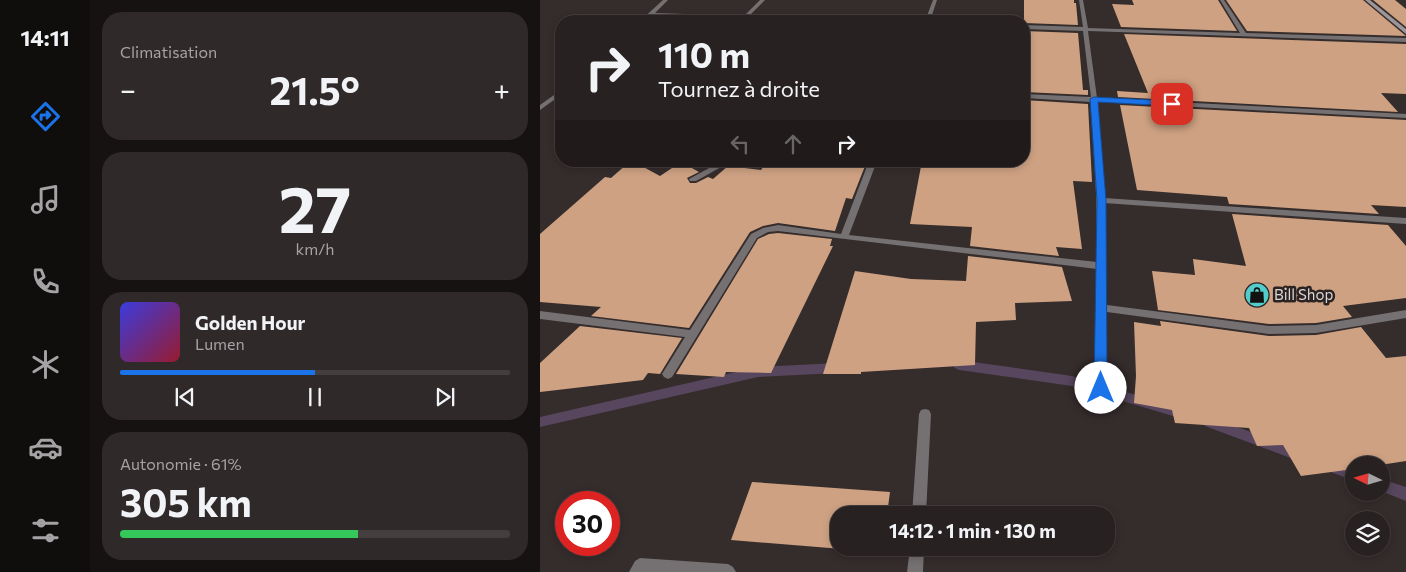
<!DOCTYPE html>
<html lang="fr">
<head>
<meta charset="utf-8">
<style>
	:root { --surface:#282121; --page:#30292a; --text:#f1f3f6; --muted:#a5a3a5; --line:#443e3f; --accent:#1a73e8 }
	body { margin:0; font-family:Commissioner,sans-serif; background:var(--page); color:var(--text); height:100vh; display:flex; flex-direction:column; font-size:19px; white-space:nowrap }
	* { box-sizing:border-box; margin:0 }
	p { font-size:16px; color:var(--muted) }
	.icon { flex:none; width:28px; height:28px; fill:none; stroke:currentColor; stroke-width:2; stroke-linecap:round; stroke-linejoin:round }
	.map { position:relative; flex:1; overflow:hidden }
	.drawer { display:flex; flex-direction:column; gap:12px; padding:12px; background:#161212; width:450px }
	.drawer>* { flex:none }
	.hud { position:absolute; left:15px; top:15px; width:475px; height:152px; border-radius:20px; box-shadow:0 2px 8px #0003,0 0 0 1px var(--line); background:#282121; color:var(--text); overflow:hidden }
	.needle { width:32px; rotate:275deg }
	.buttons { position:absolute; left:805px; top:456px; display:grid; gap:10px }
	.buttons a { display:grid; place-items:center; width:45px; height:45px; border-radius:50%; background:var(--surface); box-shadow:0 2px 8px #0003,0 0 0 1px var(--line); font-size:25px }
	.speed { position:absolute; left:15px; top:491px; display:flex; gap:10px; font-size:25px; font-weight:700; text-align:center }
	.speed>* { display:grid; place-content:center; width:65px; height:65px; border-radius:50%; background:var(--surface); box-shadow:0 2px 8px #0003,0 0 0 1px var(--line); line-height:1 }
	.speed .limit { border:8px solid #d22; background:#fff; color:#111 }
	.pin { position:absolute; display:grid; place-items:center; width:42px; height:42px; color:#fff; margin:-21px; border-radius:10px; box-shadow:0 2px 8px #0006 }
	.me { position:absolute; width:55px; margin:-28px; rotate:0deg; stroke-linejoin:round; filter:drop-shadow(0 0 4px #0008) }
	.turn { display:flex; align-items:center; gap:18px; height:105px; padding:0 20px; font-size:22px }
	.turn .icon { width:65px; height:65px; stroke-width:2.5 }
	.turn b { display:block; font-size:35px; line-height:42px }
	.lanes { display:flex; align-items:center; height:48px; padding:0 20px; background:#0003; justify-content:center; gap:25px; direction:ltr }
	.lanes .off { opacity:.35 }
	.big { font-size:38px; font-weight:700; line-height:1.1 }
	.drawer .widget { flex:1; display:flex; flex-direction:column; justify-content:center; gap:8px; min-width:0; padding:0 18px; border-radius:20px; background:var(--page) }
	.drawer .dial { align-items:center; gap:0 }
	.dial b { font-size:65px; line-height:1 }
	.song { display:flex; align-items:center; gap:15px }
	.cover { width:60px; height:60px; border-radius:8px; background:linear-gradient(135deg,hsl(240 70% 55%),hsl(350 70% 35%)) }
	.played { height:5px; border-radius:2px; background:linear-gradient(90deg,var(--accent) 50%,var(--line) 50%) }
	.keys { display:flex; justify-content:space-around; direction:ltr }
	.heat { display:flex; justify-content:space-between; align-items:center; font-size:28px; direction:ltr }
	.charge { height:8px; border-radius:4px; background:linear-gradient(90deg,#34c759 61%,var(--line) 0) }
	.trip { position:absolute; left:290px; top:506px; width:285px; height:50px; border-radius:20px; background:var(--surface); box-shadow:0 2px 8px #0003,0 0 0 1px var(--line); font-weight:700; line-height:50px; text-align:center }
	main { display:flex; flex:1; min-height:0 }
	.tab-bar { display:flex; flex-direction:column; width:90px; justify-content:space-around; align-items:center; background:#100d0d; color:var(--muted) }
	.tab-bar .icon { width:35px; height:35px }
	.tab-bar .selected { color:var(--accent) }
	.tab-bar b { font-size:22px; color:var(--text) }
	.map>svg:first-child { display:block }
</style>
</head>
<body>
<main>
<nav class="tab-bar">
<b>14:11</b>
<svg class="icon selected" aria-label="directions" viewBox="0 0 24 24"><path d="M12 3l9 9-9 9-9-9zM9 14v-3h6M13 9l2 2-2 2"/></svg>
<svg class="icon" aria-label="music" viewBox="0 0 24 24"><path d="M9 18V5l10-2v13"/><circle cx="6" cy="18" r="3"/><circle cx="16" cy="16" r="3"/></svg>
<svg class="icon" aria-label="phone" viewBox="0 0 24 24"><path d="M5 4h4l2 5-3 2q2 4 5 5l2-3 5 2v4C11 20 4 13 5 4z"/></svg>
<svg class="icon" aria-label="climate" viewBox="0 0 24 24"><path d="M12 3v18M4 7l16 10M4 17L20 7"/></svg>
<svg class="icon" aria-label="car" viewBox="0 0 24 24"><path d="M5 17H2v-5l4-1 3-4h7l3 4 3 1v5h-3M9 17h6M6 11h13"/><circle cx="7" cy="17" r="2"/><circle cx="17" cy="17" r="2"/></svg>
<svg class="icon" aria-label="filters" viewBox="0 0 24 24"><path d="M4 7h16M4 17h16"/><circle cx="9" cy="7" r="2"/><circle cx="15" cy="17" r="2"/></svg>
</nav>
<section class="drawer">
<div class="widget"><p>Climatisation</p>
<div class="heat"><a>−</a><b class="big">21.5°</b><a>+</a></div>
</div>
<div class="widget dial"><b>27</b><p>km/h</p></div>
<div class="widget">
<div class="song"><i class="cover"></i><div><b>Golden Hour</b><p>Lumen</p></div></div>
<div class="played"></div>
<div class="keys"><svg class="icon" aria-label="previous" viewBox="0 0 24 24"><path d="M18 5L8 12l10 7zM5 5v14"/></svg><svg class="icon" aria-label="pause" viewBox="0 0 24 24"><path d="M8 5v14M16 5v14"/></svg><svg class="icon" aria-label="next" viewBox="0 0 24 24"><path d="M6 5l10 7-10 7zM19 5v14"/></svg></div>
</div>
<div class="widget"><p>Autonomie · 61%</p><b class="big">305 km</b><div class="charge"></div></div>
</section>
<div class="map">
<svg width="866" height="572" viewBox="0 0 866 572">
	<rect width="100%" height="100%" fill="#352c2c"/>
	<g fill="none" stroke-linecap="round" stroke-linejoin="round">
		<path fill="#57465e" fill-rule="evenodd" d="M419 360 532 376 643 409 647 410 649 414 647 418 643 419 532 386 419 370 415 368 413 365 415 362Z
			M297 363 301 365 303 368 301 371 297 373 218 377 0 427V417L218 367Z
			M669 417 761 450 763 454 761 458 756 460 665 426 663 422 665 418Z
			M791 460 814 469V481L786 470 784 466 786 462Z
			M841 479 866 487V501L841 491Z"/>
	</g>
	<path fill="#cea182" d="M484 0H534V3H536L538 25 484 23Z
		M592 0H678L697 31 581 27 572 4 594 5Z
		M686 0H823L866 36 707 31Z
		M833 0H855L866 9V27Z
		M484 31 538 33 543 90H548V95L484 92Z
		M584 34 866 44V94L841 93 858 112 578 97 577 91 608 93Z
		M484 100 548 104 552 182 533 181 542 249 516 247 519 256 430 246 432 227 370 224 382 161H484Z
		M580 105 866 120V207L831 205 839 214 689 204 687 197 597 190Z
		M253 161H327L312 199 306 198 295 231 238 223 223 226 210 232 149 328 51 316 61 307 0 302V234L65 177 71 178 87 164H98L120 176 141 162 159 172 147 178 150 183H156L168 177 173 179 188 166 221 170 226 163 251 165Z
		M692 214 848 225 866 246V298L803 306 812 317 776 323 729 324 618 310 612 271 655 275 653 259 706 266Z
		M238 233 292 239 290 246H293L231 373 186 372 184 377 136 374 218 239 229 234Z
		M428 256 522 267 532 301 475 303 476 320 436 322 435 365 321 372V374H283L315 271 371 279 426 281Z
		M620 321 729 336 776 335 821 327 846 358 866 356V461L840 465H814V469L761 476 743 445 717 446 709 428 635 423 632 410 594 403 596 376 594 322 621 326Z
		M40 326 142 338 120 374 108 373 103 380 0 392V363Z
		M212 482 350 492 347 515H299V548H340L339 552 191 540Z"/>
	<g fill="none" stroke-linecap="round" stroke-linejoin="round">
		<path fill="#757072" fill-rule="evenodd" d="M123 0H128L115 13 204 16 220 0H225L209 16 320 19 323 21H281L111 16 105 21H100Z
			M393 0H397L390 21H385Z
			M539 0H543L548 28 700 33 680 0H684L706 33 866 38V42L548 31 557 98 866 114V118L558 102 564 198 866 218V224L564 203 567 305 729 326 776 325 866 310V318L776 333 729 334 567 312V388L565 391 561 393 557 391 555 388 557 269 238 231 228 232 217 238 132 377 128 379 124 377 122 374 145 337 0 319V311L150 330 211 234 223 228 238 225 301 234 329 161H337L309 235 557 262 556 194 551 102 484 98V94L551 97 543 31 484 29V25L543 27Z
			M21 90V95L0 110V105Z
			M182 161H192L156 181H150L149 179Z
			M385 409 389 410 391 414 386 515H372L379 414 381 410Z
			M370 548H384L383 572H367Z
			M100 558 188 564 193 567 196 572H89L95 561Z"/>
		<path fill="#9c9699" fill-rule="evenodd" d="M825 0H830L866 29V34Z"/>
	</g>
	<path fill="#1a73e8" stroke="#114b97" d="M554 97 632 101 636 104 632 106 558 102 566 200 567 388 566 392 561 393 556 392 554 388 557 200 550 99Z"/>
	<defs>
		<symbol id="shop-disc" viewBox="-11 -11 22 22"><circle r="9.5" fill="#52cdcc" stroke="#2b2222"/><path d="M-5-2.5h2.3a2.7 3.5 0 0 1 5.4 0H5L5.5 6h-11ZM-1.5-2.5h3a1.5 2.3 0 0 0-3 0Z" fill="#111"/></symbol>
	</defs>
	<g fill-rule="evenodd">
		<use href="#shop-disc" x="703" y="281" width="28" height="28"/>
	</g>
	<g text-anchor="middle" stroke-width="5" stroke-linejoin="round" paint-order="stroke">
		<g font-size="15" fill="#dcd6d6" stroke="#2b2222" text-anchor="start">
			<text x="734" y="300">Bill Shop</text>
		</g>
	</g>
</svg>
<div class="buttons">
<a><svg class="needle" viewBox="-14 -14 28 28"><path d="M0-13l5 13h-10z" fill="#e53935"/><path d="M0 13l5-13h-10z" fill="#a5a3a5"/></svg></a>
<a><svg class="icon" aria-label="layers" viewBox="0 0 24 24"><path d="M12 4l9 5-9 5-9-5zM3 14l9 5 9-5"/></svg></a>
</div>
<div class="speed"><div class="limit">30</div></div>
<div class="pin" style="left:632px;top:104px;background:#d93025"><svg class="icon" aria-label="arrive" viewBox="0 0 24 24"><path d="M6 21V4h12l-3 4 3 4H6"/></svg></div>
<svg class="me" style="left:561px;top:388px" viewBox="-20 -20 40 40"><circle r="19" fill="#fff"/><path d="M0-13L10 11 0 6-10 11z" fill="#1a73e8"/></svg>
<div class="trip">14:12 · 1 min · 130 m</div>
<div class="hud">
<div class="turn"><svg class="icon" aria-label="right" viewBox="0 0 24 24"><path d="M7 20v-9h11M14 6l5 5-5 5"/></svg><div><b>110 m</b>Tournez à droite</div></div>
<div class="lanes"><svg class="icon off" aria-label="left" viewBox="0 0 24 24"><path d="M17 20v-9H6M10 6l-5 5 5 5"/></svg><svg class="icon off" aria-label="ahead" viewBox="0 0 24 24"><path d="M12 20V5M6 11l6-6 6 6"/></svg><svg class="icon" aria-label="right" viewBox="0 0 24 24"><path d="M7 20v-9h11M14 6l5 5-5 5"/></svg></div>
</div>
</div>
</main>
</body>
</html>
